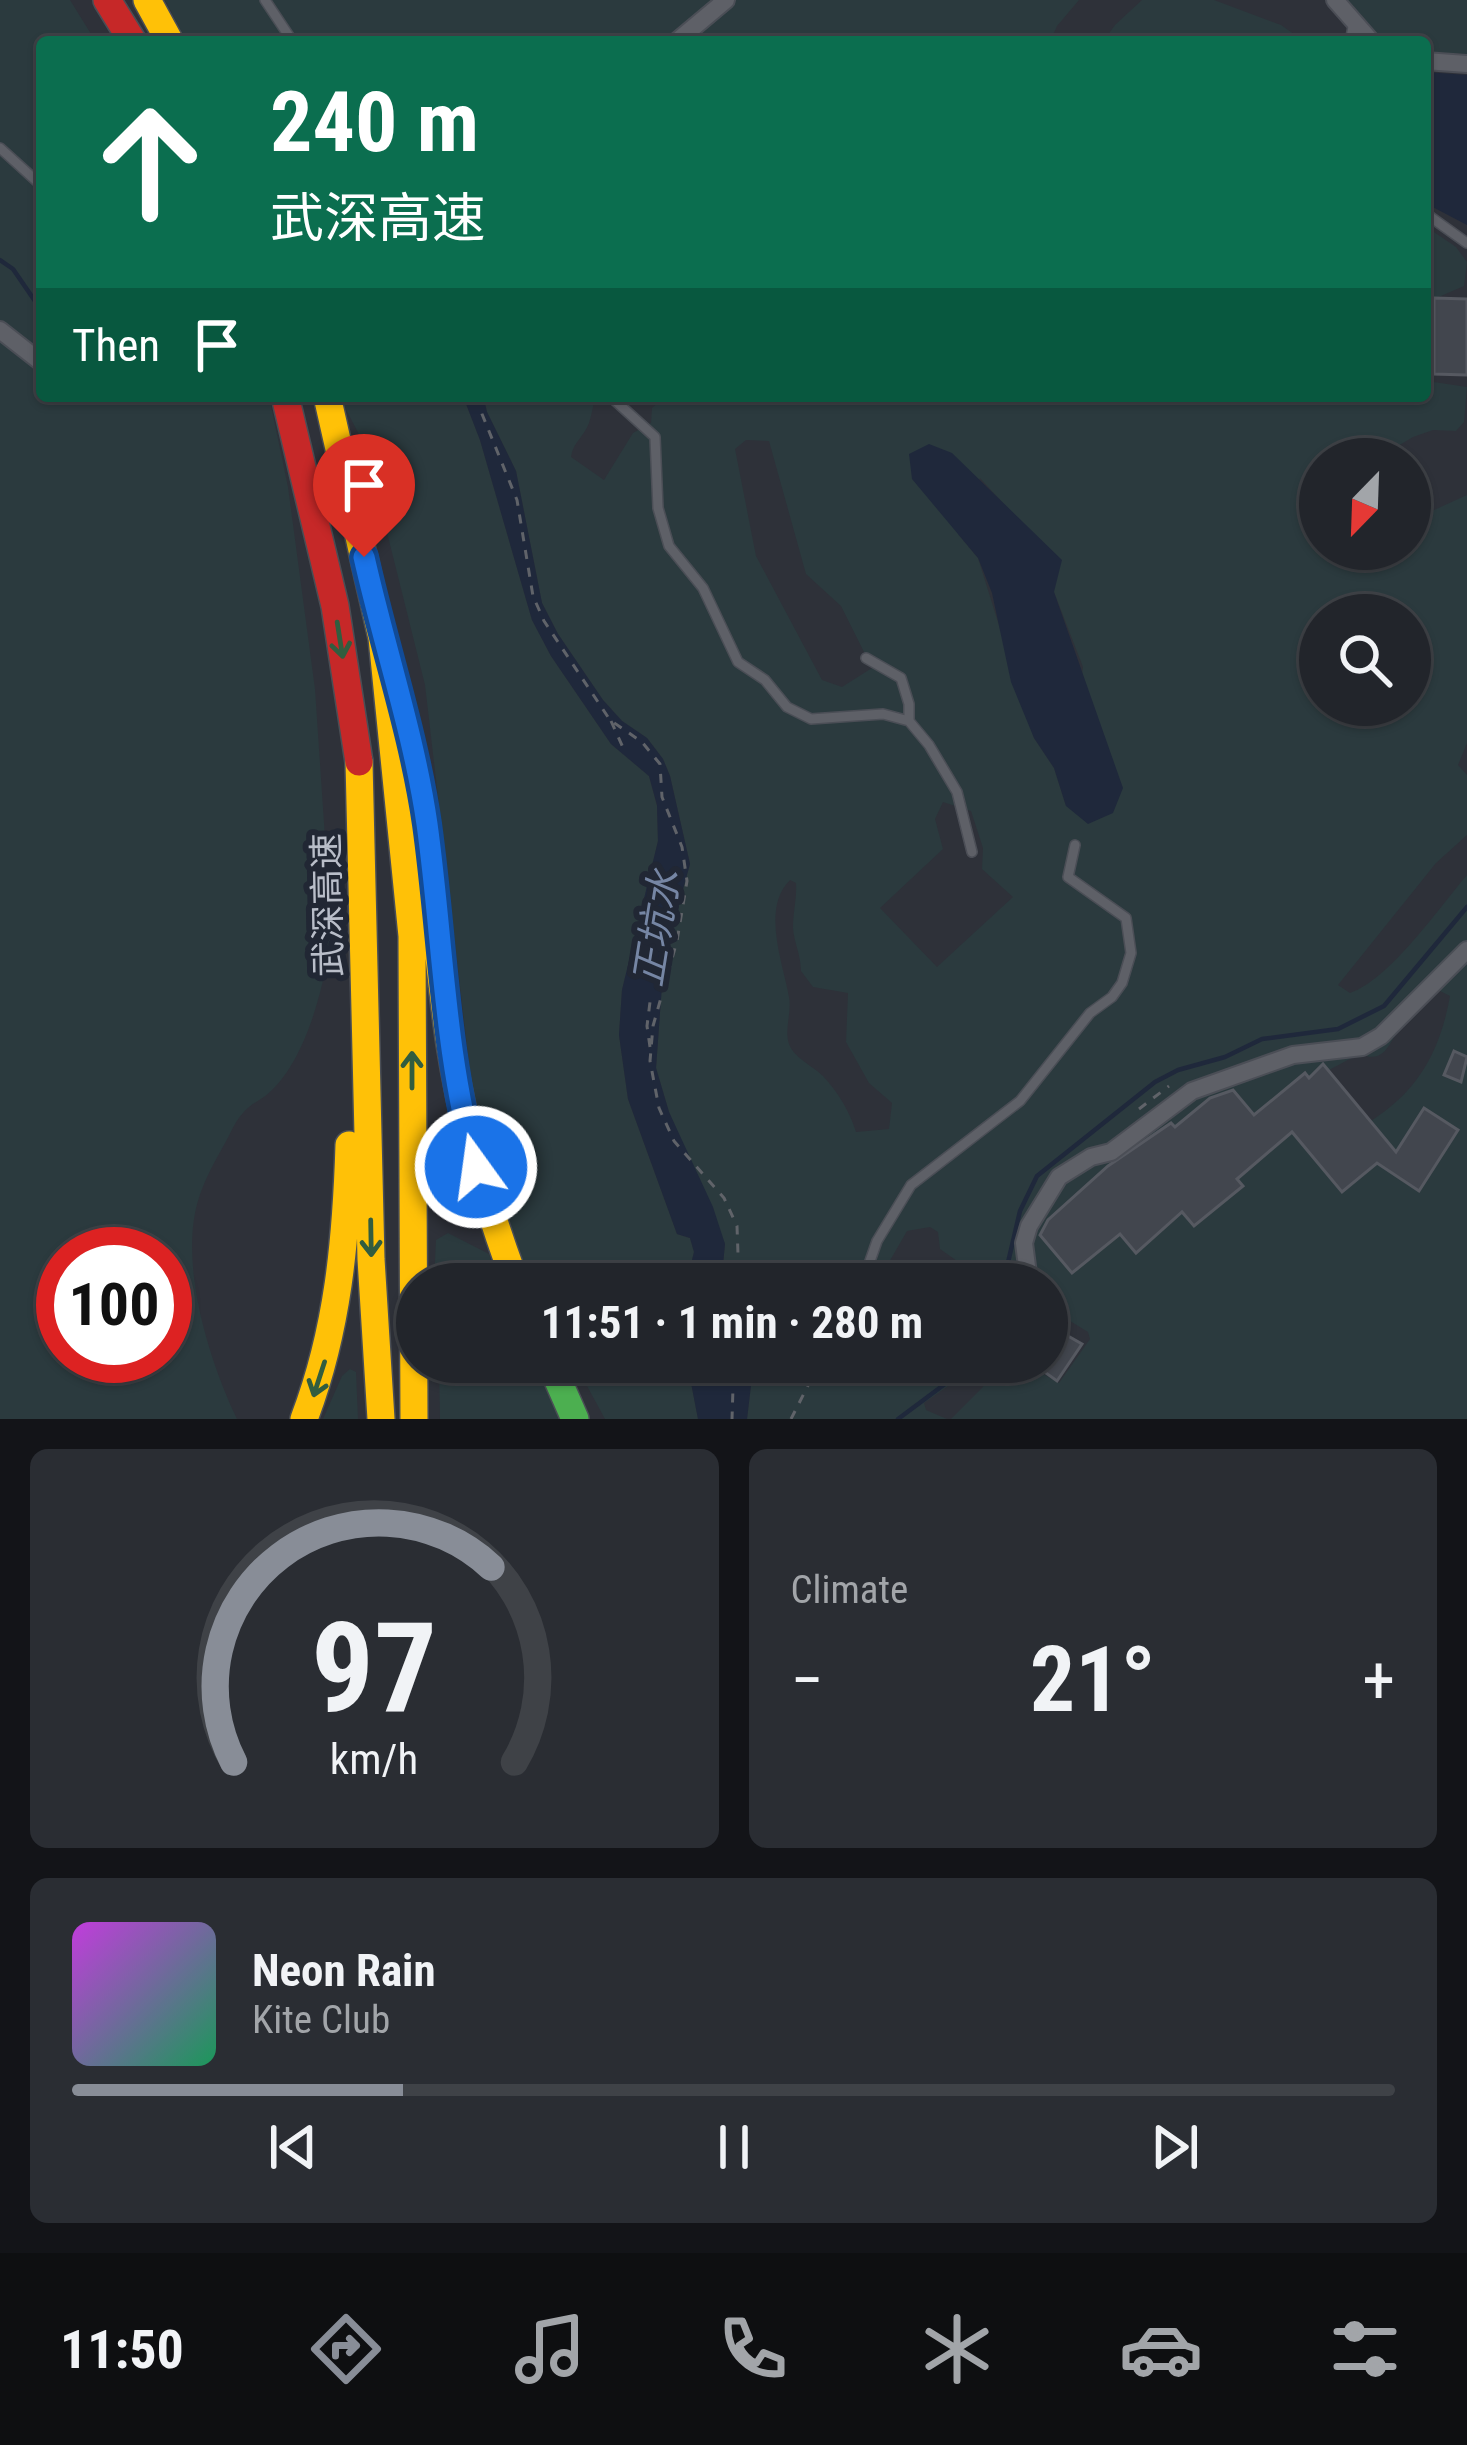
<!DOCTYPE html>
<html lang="en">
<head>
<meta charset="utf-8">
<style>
	:root { --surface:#22252b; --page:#2a2d33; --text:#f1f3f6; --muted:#a2a5a9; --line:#3f4247; --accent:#888d97 }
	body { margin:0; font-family:"Roboto Condensed","Noto Sans SC",sans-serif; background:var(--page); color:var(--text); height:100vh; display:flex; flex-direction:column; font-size:45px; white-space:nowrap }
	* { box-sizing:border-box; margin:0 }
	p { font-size:39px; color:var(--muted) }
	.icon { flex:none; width:66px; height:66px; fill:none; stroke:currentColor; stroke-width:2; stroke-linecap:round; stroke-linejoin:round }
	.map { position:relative; height:1419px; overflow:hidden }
	.panel { display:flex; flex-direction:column; gap:30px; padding:30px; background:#131418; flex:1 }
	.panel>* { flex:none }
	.guide { position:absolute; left:36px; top:36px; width:1395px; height:366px; border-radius:12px; box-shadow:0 3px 9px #0004,0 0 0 3px var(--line); background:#0b6e4f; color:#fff; overflow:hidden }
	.needle { width:78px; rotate:203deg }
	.tools { position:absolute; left:1299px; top:438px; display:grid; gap:24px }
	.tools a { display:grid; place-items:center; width:132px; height:132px; border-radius:50%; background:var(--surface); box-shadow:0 3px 9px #0004,0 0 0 3px var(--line); font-size:60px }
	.speed { position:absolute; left:36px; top:1227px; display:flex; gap:24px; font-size:60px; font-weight:700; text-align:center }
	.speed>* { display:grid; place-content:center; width:156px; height:156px; border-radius:50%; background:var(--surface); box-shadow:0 3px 9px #0004,0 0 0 3px var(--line); line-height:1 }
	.speed .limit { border:18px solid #d22; background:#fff; color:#111 }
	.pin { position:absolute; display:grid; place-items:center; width:102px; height:102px; color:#fff; margin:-123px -51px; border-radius:50% 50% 50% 0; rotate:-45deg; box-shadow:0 0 12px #0007 }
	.pin .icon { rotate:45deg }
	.me { position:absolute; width:132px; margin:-66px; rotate:346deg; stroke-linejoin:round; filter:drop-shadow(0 0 9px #0008) }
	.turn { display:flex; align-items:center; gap:42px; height:252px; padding:0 36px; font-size:54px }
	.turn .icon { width:156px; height:156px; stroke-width:2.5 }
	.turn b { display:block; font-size:84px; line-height:102px }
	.then { display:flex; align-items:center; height:114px; padding:0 36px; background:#0003; gap:24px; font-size:45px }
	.big { font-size:90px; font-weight:700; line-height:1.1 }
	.panel .card { flex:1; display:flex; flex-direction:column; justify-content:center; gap:18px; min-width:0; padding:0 42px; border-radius:18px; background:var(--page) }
	.panel .dial { align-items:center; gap:0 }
	.dial svg { height:312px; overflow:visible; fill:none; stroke:var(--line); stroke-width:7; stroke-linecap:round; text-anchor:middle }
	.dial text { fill:var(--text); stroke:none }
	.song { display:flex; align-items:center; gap:36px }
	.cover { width:144px; height:144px; border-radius:18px; background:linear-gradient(135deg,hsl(290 70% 55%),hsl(150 70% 35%)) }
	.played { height:12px; border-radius:6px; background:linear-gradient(90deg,var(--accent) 25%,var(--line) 25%) }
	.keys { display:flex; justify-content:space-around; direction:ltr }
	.heat { display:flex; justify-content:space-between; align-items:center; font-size:66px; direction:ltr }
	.panel .tiles { flex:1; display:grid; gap:30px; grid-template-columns:1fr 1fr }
	.card:last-child { grid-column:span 2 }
	.trip { position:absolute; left:396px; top:1263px; width:672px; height:120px; border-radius:60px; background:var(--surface); box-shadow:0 3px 9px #0004,0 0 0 3px var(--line); font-weight:700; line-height:120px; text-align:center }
	.menu { display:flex; height:192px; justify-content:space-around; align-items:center; background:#0e0f11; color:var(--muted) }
	.menu .icon { width:84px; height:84px }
	.menu .selected { color:var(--accent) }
	.menu b { font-size:54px; color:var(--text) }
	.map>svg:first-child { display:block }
</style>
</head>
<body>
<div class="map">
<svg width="1467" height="1419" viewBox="0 0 1467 1419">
	<rect width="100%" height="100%" fill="#2e3139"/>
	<path fill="#2b3a3e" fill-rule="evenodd" d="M0 0H70L96 42H42V396H269L288 487 315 689 331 927C328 975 308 1056 272 1090 264 1099 251 1103 243 1113 235 1121 230 1135 224 1145 212 1166 200 1188 195 1213 183 1276 210 1362 237 1419H0ZM63 1254H165V1356H63Z
		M165 0H1079L1057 26 1050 42H187Z
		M1142 0H1214L1281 25 1305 42H1103L1115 25Z
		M1348 0H1467V54L1425 52V42H1384Z
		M1425 226 1456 247 1467 262 1464 286 1434 299V382L1467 387 1464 422 1456 431 1433 430 1413 437 1376 459H1320V549H1410V521L1467 495V743L1458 765 1467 775V835L1436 863 1338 985 1350 993C1389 980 1439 908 1467 875V1419H951L983 1387 988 1371 983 1367 972 1369 924 1403 926 1410 947 1419H747L751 1385 727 1362H1022L1059 1383 1090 1339 1088 1332 1047 1307V1284H957L960 1263 940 1249 938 1232 930 1227 907 1231 888 1264 890 1276 906 1284H721L725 1244 669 1112 656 1068 664 957 690 864 670 776 663 759 647 738 622 721 603 700 558 634 542 603 516 471 487 412 484 396H596C593 404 592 414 589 423 584 437 573 442 571 457L604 480 633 433 651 423 652 408 665 396H1425ZM746 440 769 441 806 574 841 606 872 668 842 687 822 680 756 556 735 449ZM980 478 1021 523 1054 592 1083 667 1066 806 1054 768 1034 738 978 558 958 534ZM1320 615H1410V705H1320ZM943 802 971 811 983 848 982 869 1013 897 937 967 880 908 943 849 935 819ZM790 880 796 883C797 898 793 912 793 928 794 943 801 955 801 971L813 987 848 993 846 1042 869 1083 892 1103 889 1129 856 1132C850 1112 838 1092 823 1076 813 1066 794 1058 789 1044 784 1030 792 1012 789 997 783 963 761 908 790 880ZM1434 988 1450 996C1440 1051 1419 1090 1371 1121L1329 1070 1359 1054C1380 1062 1386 1052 1395 1035L1393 1020Z
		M339 396H463L480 440 532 620 551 656 611 744 649 776 657 806 658 841 622 990 619 1035 628 1099 677 1234 690 1238 694 1252 686 1284H531L494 1198 478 1141 425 685 366 448Z
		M448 1233 489 1254 499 1284H434L436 1240Z
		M439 1362H536L562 1419H440Z
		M574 1362H687L698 1419H605Z
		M350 1369 356 1372 358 1419H323L342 1376Z"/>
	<path fill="#1f283b" d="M1425 72 1467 75V225L1425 203Z
		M463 396H483L487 412 516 471 542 603 558 634 603 700 622 721 647 738 663 759 670 776 690 864 664 957 656 1068 669 1112 713 1207 725 1244 721 1284H686L694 1252 690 1238 677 1234 628 1099 619 1035 622 990 658 841 657 805 649 776 611 744 551 656 532 620 480 440Z
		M929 444 952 453 1062 560 1054 592 1123 788 1113 813 1088 824 1066 806 1054 768 1034 738 1011 682 992 593 978 558 912 479 909 454Z
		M687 1362H727L751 1385 747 1419H698Z"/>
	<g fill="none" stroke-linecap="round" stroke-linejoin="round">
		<path stroke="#1f283b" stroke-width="4.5" d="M0 260 13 269 37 304H42
			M1003 1284 1020 1211 1037 1176 1155 1082 1178 1070 1225 1057 1262 1039 1338 1029 1384 1006 1467 907
			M898 1419 957 1375 965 1362"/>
	</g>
	<path fill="#42464e" stroke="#565961" stroke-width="3" d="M1434 298 1467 299V375L1434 374Z
		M1454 1051 1467 1057 1461 1082 1444 1075Z
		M1323 1064 1396 1152 1424 1108 1458 1130 1419 1191 1377 1163 1342 1192 1292 1132 1237 1179 1243 1186 1194 1226 1182 1212 1136 1253 1120 1234 1072 1273 1040 1235 1048 1220 1108 1166 1171 1123 1175 1127 1210 1098 1233 1090 1254 1115 1305 1073 1309 1078Z
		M1047 1324 1082 1344 1057 1381 1039 1368 1047 1362Z"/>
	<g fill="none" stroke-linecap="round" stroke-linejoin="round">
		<defs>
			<path id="lane" d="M265 0 293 42
				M1350 42 1354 22
				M0 148 42 186
				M1425 213 1467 243
				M610 396 655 437 658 508 669 546 703 588 738 662 765 680 787 707 811 719 883 714 909 721 929 745 957 792 972 852
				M866 658 901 678 909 704V721
				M862 1284 877 1241 911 1185 1020 1101 1090 1013 1112 997 1122 983 1131 953 1126 918 1068 877 1075 845"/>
			<path id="street" d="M1335 0 1372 42
				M676 42 726 0
				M1425 61 1467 64
				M0 330 42 363
				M1024 1284 1028 1274 1024 1243 1029 1226 1059 1177 1091 1157 1111 1152 1192 1091 1293 1055 1362 1047 1381 1036 1467 950
				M977 1366 979 1362"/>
			<path id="fast" d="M550 1362 575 1419"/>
			<path id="slow" d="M147 0 170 42
				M327 396 382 638 412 936 414 1419
				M404 716C431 824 433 935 450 1044 463 1127 487 1206 516 1284
				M359 762 371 1259 381 1419
				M304 1419C338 1330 346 1240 349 1145"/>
			<path id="jam" d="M107 0 133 42
				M285 396 335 606 359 762"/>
		</defs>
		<use href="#lane" stroke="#4b4e56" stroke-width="12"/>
		<use href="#street" stroke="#4b4e56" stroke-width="20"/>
		<use href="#fast" stroke="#4a4e55" stroke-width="30"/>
		<use href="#slow" stroke="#4a4e55" stroke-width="30"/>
		<use href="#jam" stroke="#4a4e55" stroke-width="30"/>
		<path stroke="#606369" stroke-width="3" stroke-dasharray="9 9" stroke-linecap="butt" d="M478 396 482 414 517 500 533 596 544 621 610 720 642 742 660 764 662 797 682 847 687 881 677 941 653 1026 650 1061 659 1108 674 1141 724 1198 737 1226 738 1254 722 1284
			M611 721 625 752
			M650 1047 647 1026 650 1002
			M1139 1109 1169 1086
			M717 1362 733 1388 732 1419
			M791 1419 820 1362"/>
		<use href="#lane" stroke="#5e6067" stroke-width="9"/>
		<use href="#street" stroke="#5e6067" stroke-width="16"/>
		<use href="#fast" stroke="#4caf50" stroke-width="27"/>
		<use href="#slow" stroke="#ffc107" stroke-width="27"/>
		<use href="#jam" stroke="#c62828" stroke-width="27"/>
	</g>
	<defs><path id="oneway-shaft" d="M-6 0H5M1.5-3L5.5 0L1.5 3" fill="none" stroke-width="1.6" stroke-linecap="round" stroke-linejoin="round" transform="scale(3)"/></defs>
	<g stroke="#325d3f">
		<use href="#oneway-shaft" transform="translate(340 640) rotate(81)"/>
		<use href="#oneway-shaft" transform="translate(412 1070) rotate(-90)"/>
		<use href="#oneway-shaft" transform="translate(371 1238) rotate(89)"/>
		<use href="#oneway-shaft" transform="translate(319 1379) rotate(108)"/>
	</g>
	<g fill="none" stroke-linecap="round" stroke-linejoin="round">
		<defs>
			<path id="route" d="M364 557C384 646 414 734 427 824 443 939 444 1054 476 1167"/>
		</defs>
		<use href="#route" stroke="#114b97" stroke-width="30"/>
		<use href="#route" stroke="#1a73e8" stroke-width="21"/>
	</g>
	<g text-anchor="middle" stroke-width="12" stroke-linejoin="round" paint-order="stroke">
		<g font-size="36" fill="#b9bec9" stroke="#212734">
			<text transform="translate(327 905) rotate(-91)" y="13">武深高速</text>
		</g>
		<g font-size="39" font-style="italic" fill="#7686a4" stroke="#212734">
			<text transform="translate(656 928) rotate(-81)" y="14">正坑水</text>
		</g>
	</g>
</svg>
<div class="tools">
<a><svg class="needle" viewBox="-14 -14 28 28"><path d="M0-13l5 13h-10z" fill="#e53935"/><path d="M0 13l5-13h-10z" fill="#a2a5a9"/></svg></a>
<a><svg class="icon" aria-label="search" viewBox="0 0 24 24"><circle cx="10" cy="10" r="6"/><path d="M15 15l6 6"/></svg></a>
</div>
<div class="speed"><div class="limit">100</div></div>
<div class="pin" style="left:364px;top:557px;background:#d93025"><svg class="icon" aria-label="arrive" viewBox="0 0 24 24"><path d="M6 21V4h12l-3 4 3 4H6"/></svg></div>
<svg class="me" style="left:476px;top:1167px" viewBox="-20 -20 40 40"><circle r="17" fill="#1a73e8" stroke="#fff" stroke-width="3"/><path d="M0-11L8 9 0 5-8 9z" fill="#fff"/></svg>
<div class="trip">11:51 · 1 min · 280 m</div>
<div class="guide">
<div class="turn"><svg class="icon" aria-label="ahead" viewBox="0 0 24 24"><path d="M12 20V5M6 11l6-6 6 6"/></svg><div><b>240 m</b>武深高速</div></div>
<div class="then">Then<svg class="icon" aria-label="arrive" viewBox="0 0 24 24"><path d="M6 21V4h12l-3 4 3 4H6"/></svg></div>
</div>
</div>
<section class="panel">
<div class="tiles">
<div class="card dial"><svg viewBox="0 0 100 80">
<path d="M14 69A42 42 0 1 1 86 69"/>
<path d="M14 69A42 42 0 0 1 80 19" stroke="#888d97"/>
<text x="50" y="56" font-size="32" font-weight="700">97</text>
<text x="50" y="72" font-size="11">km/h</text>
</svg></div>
<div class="card"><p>Climate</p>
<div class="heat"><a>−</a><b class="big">21°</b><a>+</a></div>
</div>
<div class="card">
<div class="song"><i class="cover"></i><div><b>Neon Rain</b><p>Kite Club</p></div></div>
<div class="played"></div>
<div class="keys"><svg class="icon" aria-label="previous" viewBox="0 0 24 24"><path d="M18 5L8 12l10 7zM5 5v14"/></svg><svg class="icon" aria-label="pause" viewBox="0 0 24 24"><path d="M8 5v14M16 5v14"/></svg><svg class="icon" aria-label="next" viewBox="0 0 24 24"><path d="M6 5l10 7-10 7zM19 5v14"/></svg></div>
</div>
</div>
</section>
<nav class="menu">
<b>11:50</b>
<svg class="icon selected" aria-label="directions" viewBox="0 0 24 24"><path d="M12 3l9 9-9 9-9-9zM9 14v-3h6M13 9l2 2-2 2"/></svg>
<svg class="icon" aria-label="music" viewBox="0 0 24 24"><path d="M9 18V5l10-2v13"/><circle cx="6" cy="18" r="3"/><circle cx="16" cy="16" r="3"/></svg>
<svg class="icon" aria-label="phone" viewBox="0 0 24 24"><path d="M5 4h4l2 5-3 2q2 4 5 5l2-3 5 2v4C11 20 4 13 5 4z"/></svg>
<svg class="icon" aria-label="climate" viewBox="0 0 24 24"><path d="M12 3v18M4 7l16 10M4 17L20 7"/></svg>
<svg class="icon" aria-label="car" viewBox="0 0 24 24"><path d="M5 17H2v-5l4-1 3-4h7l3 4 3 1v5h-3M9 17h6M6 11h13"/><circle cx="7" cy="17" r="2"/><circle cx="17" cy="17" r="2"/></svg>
<svg class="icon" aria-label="filters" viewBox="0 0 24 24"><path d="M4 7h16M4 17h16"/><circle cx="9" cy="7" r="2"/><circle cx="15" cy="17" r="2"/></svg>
</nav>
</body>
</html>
